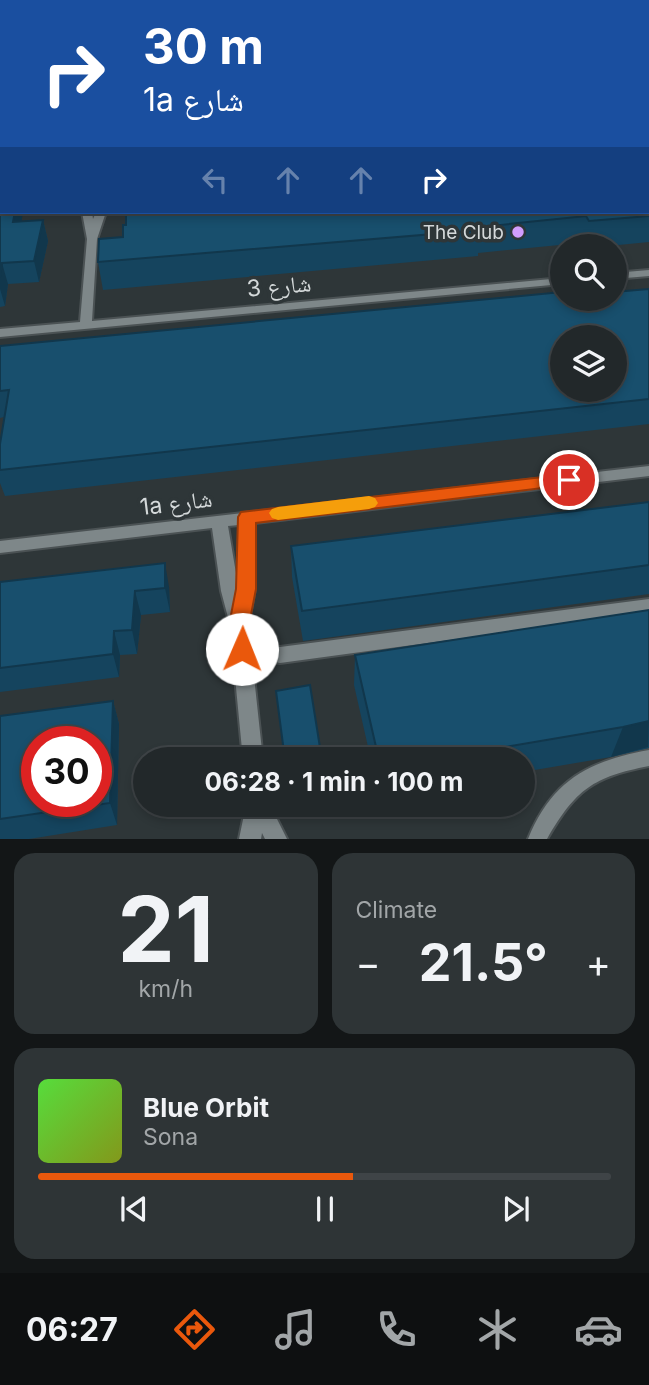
<!DOCTYPE html>
<html lang="en">
<head>
<meta charset="utf-8">
<style>
	:root { --surface:#22282a; --page:#2e3436; --text:#f1f3f6; --muted:#a2a6a8; --line:#3f4447; --accent:#ea580c }
	body { margin:0; font-family:Inter,"Noto Naskh Arabic",sans-serif; background:var(--page); color:var(--text); height:100vh; display:flex; flex-direction:column; font-size:26px; white-space:nowrap }
	* { box-sizing:border-box; margin:0 }
	p { font-size:23px; color:var(--muted) }
	.icon { flex:none; width:38px; height:38px; fill:none; stroke:currentColor; stroke-width:2; stroke-linecap:round; stroke-linejoin:round }
	.map { position:relative; height:839px; overflow:hidden }
	.sheet { display:flex; flex-direction:column; gap:14px; padding:14px; background:#131617; flex:1 }
	.sheet>* { flex:none }
	.hud { position:absolute; left:0px; top:0px; width:649px; height:214px; box-shadow:0 4px 10px #0003,0 0 0 2px var(--line); background:#1a4fa0; color:#fff; overflow:hidden }
	.controls { position:absolute; left:550px; top:234px; display:grid; gap:14px }
	.controls a { display:grid; place-items:center; width:77px; height:77px; border-radius:50%; background:var(--surface); box-shadow:0 4px 10px #0003,0 0 0 2px var(--line); font-size:35px }
	.speed { position:absolute; left:21px; top:726px; display:flex; gap:14px; font-size:35px; font-weight:700; text-align:center }
	.speed>* { display:grid; place-content:center; width:91px; height:91px; border-radius:50%; background:var(--surface); box-shadow:0 4px 10px #0003,0 0 0 2px var(--line); line-height:1 }
	.speed .limit { border:10px solid #d22; background:#fff; color:#111 }
	.pin { position:absolute; display:grid; place-items:center; width:60px; height:60px; color:#fff; margin:-30px; border:4px solid #fff; border-radius:50%; box-shadow:0 2px 7px #0007 }
	.me { position:absolute; width:77px; margin:-38px; rotate:1deg; stroke-linejoin:round; filter:drop-shadow(0 0 5px #0008) }
	.turn { display:flex; align-items:center; gap:24px; height:147px; padding:0 28px; font-size:32px }
	.turn .icon { width:91px; height:91px; stroke-width:2.5 }
	.turn b { display:block; font-size:49px; line-height:60px }
	.lanes { display:flex; align-items:center; height:66px; padding:0 28px; background:#0003; justify-content:center; gap:35px; direction:ltr }
	.lanes .off { opacity:.35 }
	.big { font-size:52px; font-weight:700; line-height:1.1 }
	.sheet .widget { flex:1; display:flex; flex-direction:column; justify-content:center; gap:10px; min-width:0; padding:0 24px; border-radius:21px; background:var(--page) }
	.sheet .dial { align-items:center; gap:0 }
	.dial b { font-size:91px; line-height:1 }
	.song { display:flex; align-items:center; gap:21px }
	.cover { width:84px; height:84px; border-radius:10px; background:linear-gradient(135deg,hsl(110 70% 55%),hsl(70 70% 35%)) }
	.played { height:7px; border-radius:4px; background:linear-gradient(90deg,var(--accent) 55%,var(--line) 55%) }
	.keys { display:flex; justify-content:space-around; direction:ltr }
	.heat { display:flex; justify-content:space-between; align-items:center; font-size:38px; direction:ltr }
	.sheet .tiles { flex:1; display:grid; gap:14px; grid-template-columns:1fr 1fr }
	.widget:last-child { grid-column:span 2 }
	.trip { position:absolute; left:133px; top:747px; width:402px; height:70px; border-radius:35px; background:var(--surface); box-shadow:0 4px 10px #0003,0 0 0 2px var(--line); font-weight:700; line-height:70px; text-align:center }
	.dock { display:flex; height:112px; justify-content:space-around; align-items:center; background:#0e1011; color:var(--muted) }
	.dock .icon { width:49px; height:49px }
	.dock .on { color:var(--accent) }
	.dock b { font-size:32px; color:var(--text) }
	.map>svg:first-child { display:block }
</style>
</head>
<body>
<div class="map">
<svg width="649" height="839" viewBox="0 0 649 839">
	<rect width="100%" height="100%" fill="#2e3638"/>
	<g fill="none" stroke-linecap="round" stroke-linejoin="round">
		<defs>
			<path id="service" d="M594 0H601L603 2H596Z
				M638 0H649V3L635 2Z
				M648 19H649V24L648 23Z
				M0 69H2V73H0Z
				M649 750V766C593 777 576 789 547 839H528C552 780 589 761 649 750Z"/>
			<path id="minor" d="M6 0H12V2H6Z
				M172 0H178L179 2H173Z
				M316 0H322L323 2H317Z
				M348 0H372L345 2Z
				M648 70H649V75H648Z
				M0 82H2L0 90Z
				M0 99H2V103H0Z
				M82 212H92L93 219 96 212H106L97 239 92 321 562 278V284L0 337V329L80 322 87 239Z
				M649 270V276L614 279V273Z
				M649 466V476L255 523V589L248 626 250 643 280 647 649 599V613L280 663 252 658 263 760H243L230 625 221 591 212 528 0 553V541ZM239 525 238 585 228 526Z
				M246 805H270L287 839H265L262 833 261 839H239Z"/>
		</defs>
		<use href="#service" stroke="#4b5254" stroke-width="4"/>
		<use href="#minor" stroke="#4b5254" stroke-width="4"/>
		<use href="#service" fill="#7e8789" fill-rule="evenodd"/>
		<use href="#minor" fill="#7e8789" fill-rule="evenodd"/>
	</g>
	<path fill="#15445e" d="M649 148V242L598 247H582L580 243 478 253V256L103 290 98 262 123 237 126 225 648 212Z
		M0 155 2 212H23L21 222 43 220 48 241 39 282 8 284 5 306 0 307Z
		M649 289V424L5 496 0 483V444L4 417 0 418V346L562 299Z
		M649 502V594L303 641 292 577 291 546Z
		M0 582 169 587 170 612 141 615 137 654 120 655 119 677 0 692Z
		M649 610V748L611 757 523 772V760H371L354 685 355 655Z
		M113 701 119 724 117 825 29 839H0V716Z"/>
	<path fill="#11374c" d="M648 42H649V57H648Z
		M15 212H23L18 243 13 222Z
		M43 220 48 241 39 282 34 261Z
		M2 263 8 284 5 306 0 289V277Z
		M165 563 169 587 170 612 165 588Z
		M135 591 141 615 137 654 132 630Z
		M114 631 120 655 119 677 113 654Z
		M113 701 119 724 117 825 110 803Z
		M649 721 648 747 611 757 623 727Z"/>
	<path fill="#184f6d" stroke="#11374c" stroke-width="2" fill-rule="evenodd" d="M36 0H163L164 2H36Z
		M210 0H315L317 2H210Z
		M372 0H598L600 2H373Z
		M649 148V216L589 221 586 216 480 227 481 230 98 262 99 239 123 237V225H126V212H648V149Z
		M0 155H2V212H15L13 222 43 220 34 261 2 263 0 277Z
		M649 289V399L0 470V444L9 390 0 391V346L562 292V299H614V292ZM562 338H614V390H562Z
		M649 502V565L302 611 291 546Z
		M165 563V588L135 591 132 630 114 631 113 654 0 668V582Z
		M649 610V721L623 727 429 760H379L355 655Z
		M310 685 322 760H285L276 691Z
		M113 701 110 803 0 819V716ZM37 742H96V802H37Z"/>
	<path fill="#ea580c" stroke="#983908" stroke-width="2" d="M569 474 577 480 575 484 256 523V589L249 625 252 649 249 655 242 658 234 655 229 625 236 589 238 517 241 512Z"/>
	<path fill="#f59e0b" d="M369 496 375 498 378 503 375 507 369 509 278 520 272 518 269 513 272 509 278 507Z"/>
	<circle fill="#d29dfd" stroke="#2e3638" stroke-width="2.5" cx="518" cy="232" r="7"/>
	<g text-anchor="middle" stroke-width="7" stroke-linejoin="round" paint-order="stroke">
		<g font-size="19" fill="#d4d9da" stroke="#2e3638" text-anchor="end">
			<text x="504" y="239">The Club</text>
		</g>
		<g font-size="23" fill="#d4d9da" stroke="#2e3638">
			<text transform="translate(279 286) rotate(-5)" y="8">شارع 3</text>
			<text transform="translate(176 503) rotate(-7)" y="8">1a شارع</text>
		</g>
	</g>
</svg>
<div class="controls">
<a><svg class="icon" aria-label="search" viewBox="0 0 24 24"><circle cx="10" cy="10" r="6"/><path d="M15 15l6 6"/></svg></a>
<a><svg class="icon" aria-label="layers" viewBox="0 0 24 24"><path d="M12 4l9 5-9 5-9-5zM3 14l9 5 9-5"/></svg></a>
</div>
<div class="speed"><div class="limit">30</div></div>
<div class="pin" style="left:569px;top:480px;background:#d93025"><svg class="icon" aria-label="arrive" viewBox="0 0 24 24"><path d="M6 21V4h12l-3 4 3 4H6"/></svg></div>
<svg class="me" style="left:242px;top:649px" viewBox="-20 -20 40 40"><circle r="19" fill="#fff"/><path d="M0-13L10 11 0 6-10 11z" fill="#ea580c"/></svg>
<div class="trip">06:28 · 1 min · 100 m</div>
<div class="hud">
<div class="turn"><svg class="icon" aria-label="right" viewBox="0 0 24 24"><path d="M7 20v-9h11M14 6l5 5-5 5"/></svg><div><b>30 m</b>1a شارع</div></div>
<div class="lanes"><svg class="icon off" aria-label="left" viewBox="0 0 24 24"><path d="M17 20v-9H6M10 6l-5 5 5 5"/></svg><svg class="icon off" aria-label="ahead" viewBox="0 0 24 24"><path d="M12 20V5M6 11l6-6 6 6"/></svg><svg class="icon off" aria-label="ahead" viewBox="0 0 24 24"><path d="M12 20V5M6 11l6-6 6 6"/></svg><svg class="icon" aria-label="right" viewBox="0 0 24 24"><path d="M7 20v-9h11M14 6l5 5-5 5"/></svg></div>
</div>
</div>
<section class="sheet">
<div class="tiles">
<div class="widget dial"><b>21</b><p>km/h</p></div>
<div class="widget"><p>Climate</p>
<div class="heat"><a>−</a><b class="big">21.5°</b><a>+</a></div>
</div>
<div class="widget">
<div class="song"><i class="cover"></i><div><b>Blue Orbit</b><p>Sona</p></div></div>
<div class="played"></div>
<div class="keys"><svg class="icon" aria-label="previous" viewBox="0 0 24 24"><path d="M18 5L8 12l10 7zM5 5v14"/></svg><svg class="icon" aria-label="pause" viewBox="0 0 24 24"><path d="M8 5v14M16 5v14"/></svg><svg class="icon" aria-label="next" viewBox="0 0 24 24"><path d="M6 5l10 7-10 7zM19 5v14"/></svg></div>
</div>
</div>
</section>
<nav class="dock">
<b>06:27</b>
<svg class="icon on" aria-label="directions" viewBox="0 0 24 24"><path d="M12 3l9 9-9 9-9-9zM9 14v-3h6M13 9l2 2-2 2"/></svg>
<svg class="icon" aria-label="music" viewBox="0 0 24 24"><path d="M9 18V5l10-2v13"/><circle cx="6" cy="18" r="3"/><circle cx="16" cy="16" r="3"/></svg>
<svg class="icon" aria-label="phone" viewBox="0 0 24 24"><path d="M5 4h4l2 5-3 2q2 4 5 5l2-3 5 2v4C11 20 4 13 5 4z"/></svg>
<svg class="icon" aria-label="climate" viewBox="0 0 24 24"><path d="M12 3v18M4 7l16 10M4 17L20 7"/></svg>
<svg class="icon" aria-label="car" viewBox="0 0 24 24"><path d="M5 17H2v-5l4-1 3-4h7l3 4 3 1v5h-3M9 17h6M6 11h13"/><circle cx="7" cy="17" r="2"/><circle cx="17" cy="17" r="2"/></svg>
</nav>
</body>
</html>
